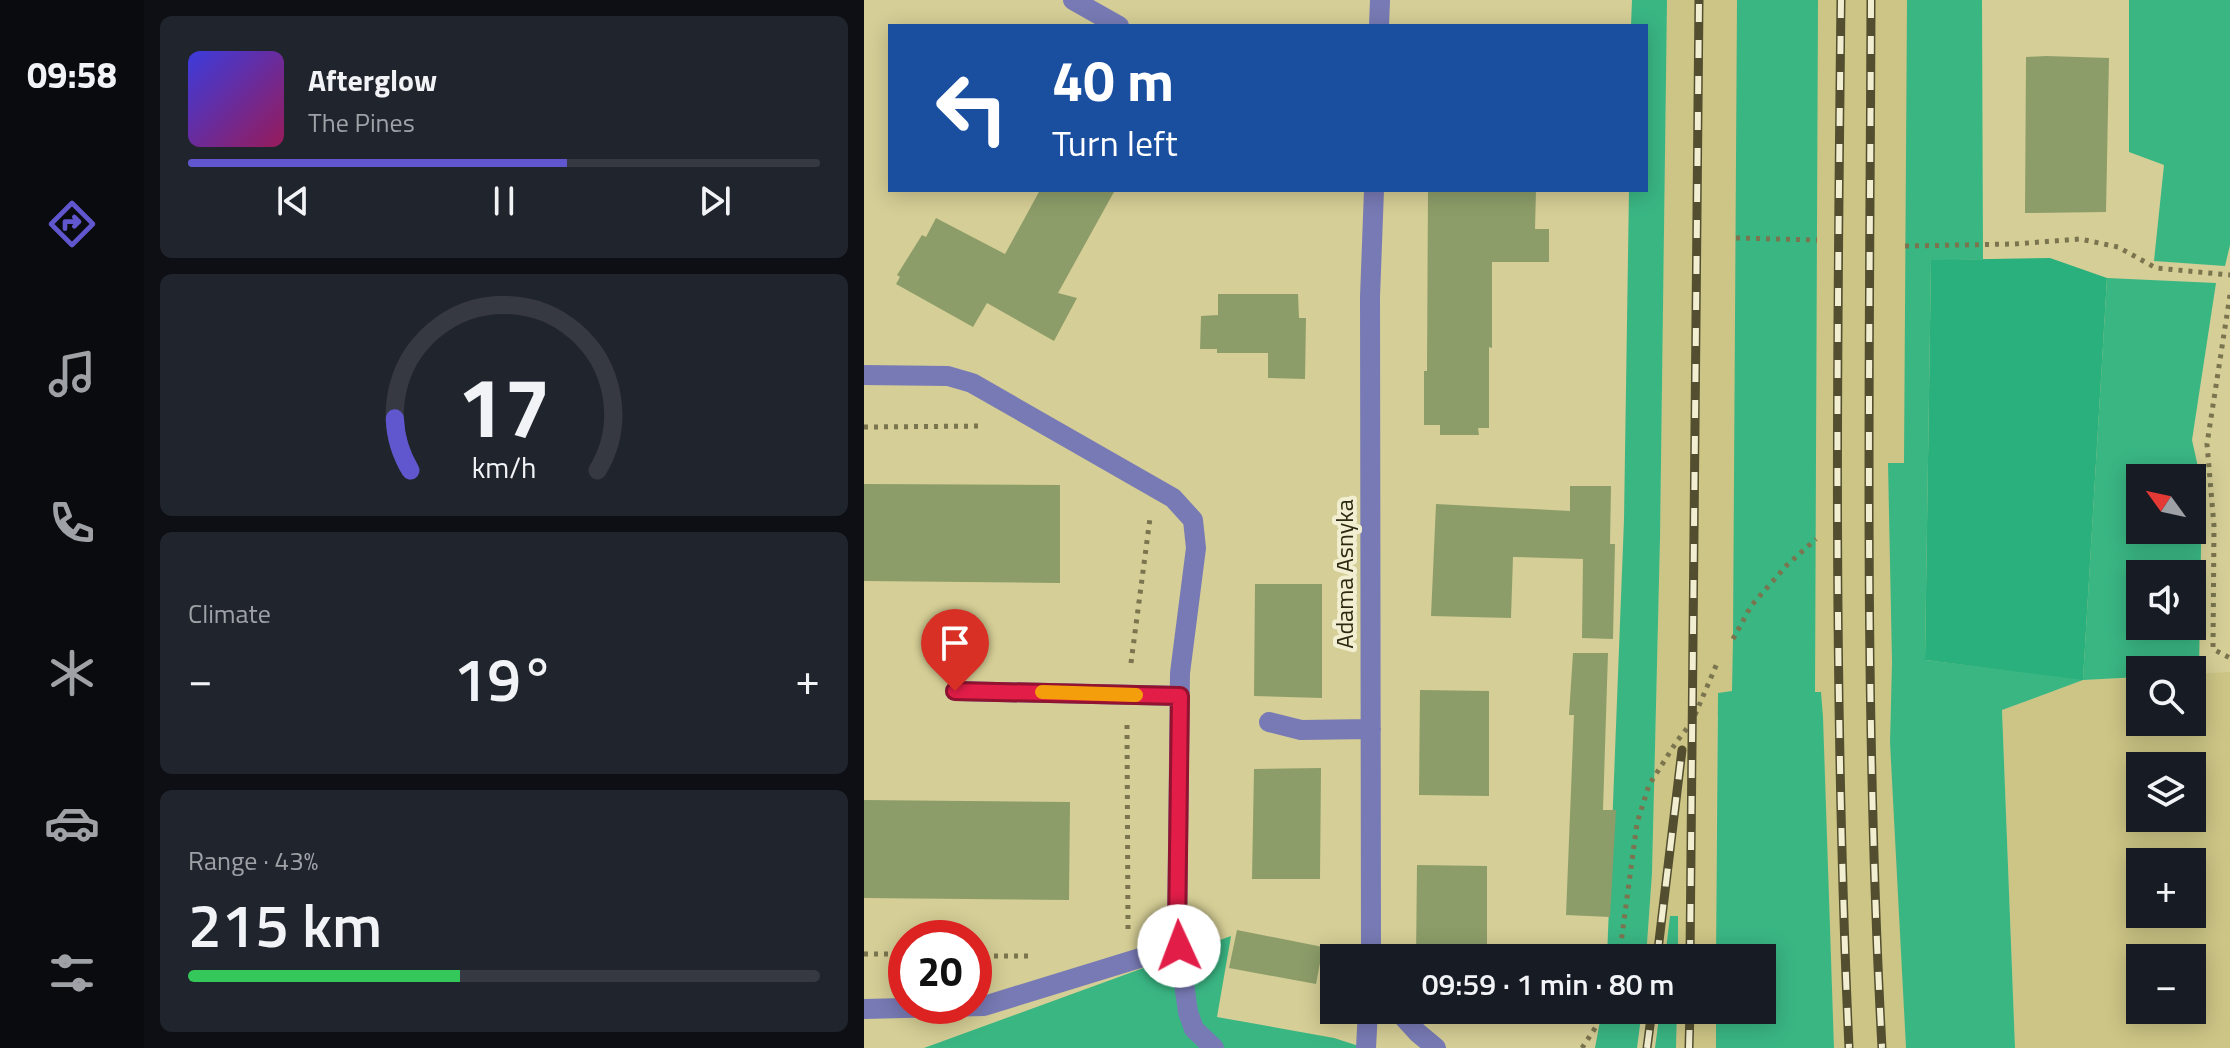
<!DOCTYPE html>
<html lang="en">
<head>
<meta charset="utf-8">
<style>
	:root { --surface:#171b24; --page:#20242c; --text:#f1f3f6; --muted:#9ea1a6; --line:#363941; --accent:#6057cf }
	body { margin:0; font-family:"Titillium Web",sans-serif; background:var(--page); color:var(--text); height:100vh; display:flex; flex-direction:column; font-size:30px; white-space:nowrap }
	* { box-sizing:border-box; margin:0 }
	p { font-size:26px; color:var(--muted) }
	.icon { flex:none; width:44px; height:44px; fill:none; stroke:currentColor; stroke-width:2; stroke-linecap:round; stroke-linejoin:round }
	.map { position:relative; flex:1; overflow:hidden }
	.side { display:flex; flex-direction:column; gap:16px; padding:16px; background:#0d0f14; width:720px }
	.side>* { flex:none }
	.top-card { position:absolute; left:24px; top:24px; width:760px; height:168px; border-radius:0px; box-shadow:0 4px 20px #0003; background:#1a4fa0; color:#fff; overflow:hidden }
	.needle { width:52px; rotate:303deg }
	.fabs { position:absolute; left:1262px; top:464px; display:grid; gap:16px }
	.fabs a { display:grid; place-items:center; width:80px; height:80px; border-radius:0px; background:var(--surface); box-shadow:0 4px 20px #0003; font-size:40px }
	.speed { position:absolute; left:24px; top:920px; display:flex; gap:16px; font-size:40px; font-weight:700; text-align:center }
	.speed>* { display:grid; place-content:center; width:104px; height:104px; border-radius:50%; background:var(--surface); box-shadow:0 4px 20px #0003; line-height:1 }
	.speed .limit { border:12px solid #d22; background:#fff; color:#111 }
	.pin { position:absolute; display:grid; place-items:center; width:68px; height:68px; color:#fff; margin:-82px -34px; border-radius:50% 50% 50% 0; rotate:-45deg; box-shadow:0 0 8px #0007 }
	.pin .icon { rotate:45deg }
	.me { position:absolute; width:88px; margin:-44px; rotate:358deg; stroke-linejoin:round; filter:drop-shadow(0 0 6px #0008) }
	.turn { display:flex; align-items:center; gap:28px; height:168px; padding:0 32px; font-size:36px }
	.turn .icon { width:104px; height:104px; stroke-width:2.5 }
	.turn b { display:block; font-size:56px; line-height:68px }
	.big { font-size:60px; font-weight:600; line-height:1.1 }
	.side .card { flex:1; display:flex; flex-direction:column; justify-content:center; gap:12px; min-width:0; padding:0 28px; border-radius:12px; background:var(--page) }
	.side .dial { align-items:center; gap:0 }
	.dial svg { height:208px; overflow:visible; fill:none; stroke:var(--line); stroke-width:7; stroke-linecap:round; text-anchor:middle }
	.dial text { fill:var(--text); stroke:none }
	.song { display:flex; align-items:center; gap:24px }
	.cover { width:96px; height:96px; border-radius:12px; background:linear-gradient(135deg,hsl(240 70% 55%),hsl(330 70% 35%)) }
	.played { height:8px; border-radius:4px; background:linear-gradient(90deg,var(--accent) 60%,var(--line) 60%) }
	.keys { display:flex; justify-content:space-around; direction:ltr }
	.heat { display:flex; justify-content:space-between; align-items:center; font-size:44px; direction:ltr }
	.charge { height:12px; border-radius:6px; background:linear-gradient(90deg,#34c759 43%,var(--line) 0) }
	.trip { position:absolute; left:456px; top:944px; width:456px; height:80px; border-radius:0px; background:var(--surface); box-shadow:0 4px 20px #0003; font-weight:600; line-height:80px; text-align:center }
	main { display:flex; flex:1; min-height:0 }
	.menu { display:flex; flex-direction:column; width:144px; justify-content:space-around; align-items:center; background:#090b0e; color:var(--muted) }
	.menu .icon { width:56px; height:56px }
	.menu .active { color:var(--accent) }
	.menu b { font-size:36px; color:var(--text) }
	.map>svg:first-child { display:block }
</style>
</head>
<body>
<main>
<nav class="menu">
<b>09:58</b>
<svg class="icon active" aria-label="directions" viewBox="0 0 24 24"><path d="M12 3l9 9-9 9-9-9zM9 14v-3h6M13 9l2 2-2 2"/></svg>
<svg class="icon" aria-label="music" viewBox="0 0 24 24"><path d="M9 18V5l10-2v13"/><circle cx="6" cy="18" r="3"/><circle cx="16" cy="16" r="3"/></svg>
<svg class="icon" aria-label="phone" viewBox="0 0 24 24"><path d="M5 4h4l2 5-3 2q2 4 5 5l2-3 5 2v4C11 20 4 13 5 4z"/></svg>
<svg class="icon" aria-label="climate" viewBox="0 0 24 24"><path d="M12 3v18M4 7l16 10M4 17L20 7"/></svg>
<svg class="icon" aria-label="car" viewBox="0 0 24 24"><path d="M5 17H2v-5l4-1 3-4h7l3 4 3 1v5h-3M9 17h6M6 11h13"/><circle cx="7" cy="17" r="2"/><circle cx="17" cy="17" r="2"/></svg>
<svg class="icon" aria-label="filters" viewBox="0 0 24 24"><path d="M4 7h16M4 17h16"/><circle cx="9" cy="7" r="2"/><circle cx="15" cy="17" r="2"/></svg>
</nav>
<section class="side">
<div class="card">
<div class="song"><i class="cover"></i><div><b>Afterglow</b><p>The Pines</p></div></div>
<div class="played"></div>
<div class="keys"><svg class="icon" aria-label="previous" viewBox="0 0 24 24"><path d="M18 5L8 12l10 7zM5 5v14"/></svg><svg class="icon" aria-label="pause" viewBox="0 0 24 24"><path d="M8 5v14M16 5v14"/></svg><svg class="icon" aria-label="next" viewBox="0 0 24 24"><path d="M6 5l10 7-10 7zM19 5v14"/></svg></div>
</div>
<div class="card dial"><svg viewBox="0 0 100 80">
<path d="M14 69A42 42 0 1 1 86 69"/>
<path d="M14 69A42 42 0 0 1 8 49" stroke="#6057cf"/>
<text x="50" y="56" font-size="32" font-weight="700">17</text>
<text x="50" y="72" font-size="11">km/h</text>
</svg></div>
<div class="card"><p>Climate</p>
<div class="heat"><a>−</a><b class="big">19°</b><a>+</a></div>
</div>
<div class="card"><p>Range · 43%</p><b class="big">215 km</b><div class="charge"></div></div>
</section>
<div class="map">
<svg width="1366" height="1048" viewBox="0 0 1366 1048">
	<rect width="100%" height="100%" fill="#d5ce96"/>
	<path fill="#cdc585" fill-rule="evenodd" d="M803 0H1071L1026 718 1042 1048H970L958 717 853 716 852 958H814V917H806L801 958H782L788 873 796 539Z
		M1366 672V1048H1151L1138 710 1219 680 1276 677V722H1328V674ZM1276 766H1328V818H1276ZM1276 862H1328V914H1276ZM1276 958H1328V1010H1276Z
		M813 1010H852V1048H812Z"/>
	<path fill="#3ab683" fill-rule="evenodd" d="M768 0H803L796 539 788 873 782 958H743L760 520 765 190H782V26H767Z
		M873 0H954L951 692H957L959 717 970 1048H852V1010H898V958H852L854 693 868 691 869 639Z
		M1043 0H1118L1119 259 1067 261 1061 660 1219 679 1243 278 1352 283 1328 440 1338 485 1335 673 1328 674V670H1276V677L1219 680 1138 710 1151 1048H1042L1026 742 1028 662 1024 463H1040ZM1276 478H1328V530H1276ZM1276 574H1328V626H1276Z
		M1265 0H1366V245L1361 266 1290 261 1300 165 1265 152Z
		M806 916H814V958H801Z
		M367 936 353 1017 470 1038 501 1048H60Z
		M738 1010H778L773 1048H731Z
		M796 1010H813L812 1048H791Z"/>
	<path fill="#2ab07c" d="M1186 258 1243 278 1219 680 1061 660 1067 260Z"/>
	<path fill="#8d9d69" d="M1182 56 1245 58 1242 212 1161 213 1162 57Z
		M176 190H251L194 293 213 298 190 341 123 303 109 327 32 284 36 277 33 275 58 235 62 237 72 218 141 254Z
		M564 190H672L671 229H685V262H628V348L625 347V428H614L615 435H576V425H560V371H563Z
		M354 294H434L435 318H442L441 379 404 378V353H353V349H336L337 316 354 315Z
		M0 484 196 485V583L0 581Z
		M706 486H747L746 544H751L749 639 718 638 719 559 649 557 647 618 567 616 572 504 706 511Z
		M391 584H458V698L390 696Z
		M709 653H744L739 810H752L746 917 702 915 710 715H705Z
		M556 690 625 691V796L555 795Z
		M457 768 456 879H388L390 769Z
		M0 800 206 802 205 900 0 898Z
		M553 865 623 866V958H552Z
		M373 930 459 947 452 984 365 968Z"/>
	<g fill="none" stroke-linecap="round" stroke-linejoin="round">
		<path stroke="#7a754f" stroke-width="5" stroke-dasharray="4 6" stroke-linecap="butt" d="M872 238 953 240
			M1041 246 1150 244 1216 239 1254 247 1292 268 1366 275
			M1366 295 1343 444 1350 526 1349 649 1366 658
			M0 427 119 426
			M869 639 887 606 923 565 952 539
			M267 663 286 518
			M263 725 264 931
			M0 954H42
			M110 956H167
			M755 958 773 823 785 785 813 741 828 722 854 661
			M718 1048 743 1010"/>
		<path stroke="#787ab5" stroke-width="20" d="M209 0 255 26
			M515 26 516 0
			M0 375 84 376 108 383 309 498 329 520 332 548 316 673 313 934 324 1012 330 1029 350 1048
			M91 691 316 696
			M405 722 437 730 507 729
			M507 958 506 297 510 190
			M0 1009 120 1006 315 946
			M533 1010 554 1033 572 1048
			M502 1048 504 1010"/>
		<defs>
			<path id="rail" d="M977 0C973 349 969 699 985 1048
				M1007 0C1006 349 999 699 1018 1048
				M793 958 818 750
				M826 958 835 0
				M783 1048 788 1010
				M825 1048 826 1010"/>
		</defs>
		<use href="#rail" stroke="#524e2f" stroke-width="9"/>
		<use href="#rail" stroke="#f1eed2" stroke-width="6" stroke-dasharray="18" stroke-linecap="butt"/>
	</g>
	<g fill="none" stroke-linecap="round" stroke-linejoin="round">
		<defs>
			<path id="route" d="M91 691 316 696 313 934 315 946"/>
		</defs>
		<use href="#route" stroke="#92132f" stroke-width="20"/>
		<use href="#route" stroke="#e11d48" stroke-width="14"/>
		<path stroke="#f59e0b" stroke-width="14" d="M178 692 272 695"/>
	</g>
	<g text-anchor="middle" stroke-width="8" stroke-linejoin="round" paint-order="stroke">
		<g font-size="24" fill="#2c2912" stroke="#f1eed2">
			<text transform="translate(481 574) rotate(-90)" y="8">Adama Asnyka</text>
		</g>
	</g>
</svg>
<div class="fabs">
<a><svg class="needle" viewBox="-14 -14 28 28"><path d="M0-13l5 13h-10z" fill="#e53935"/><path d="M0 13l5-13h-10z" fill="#9ea1a6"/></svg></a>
<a><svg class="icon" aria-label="sound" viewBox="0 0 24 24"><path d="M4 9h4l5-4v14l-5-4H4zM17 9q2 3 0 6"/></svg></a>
<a><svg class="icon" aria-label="search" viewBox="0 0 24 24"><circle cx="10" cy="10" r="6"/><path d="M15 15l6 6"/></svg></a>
<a><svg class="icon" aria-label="layers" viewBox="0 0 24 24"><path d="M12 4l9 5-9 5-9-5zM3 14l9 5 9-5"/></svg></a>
<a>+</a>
<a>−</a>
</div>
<div class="speed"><div class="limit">20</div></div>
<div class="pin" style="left:91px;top:691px;background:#d93025"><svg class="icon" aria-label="arrive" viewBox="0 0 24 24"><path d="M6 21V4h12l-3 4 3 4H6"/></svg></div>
<svg class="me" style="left:315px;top:946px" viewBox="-20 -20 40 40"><circle r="19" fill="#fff"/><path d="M0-13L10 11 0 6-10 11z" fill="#e11d48"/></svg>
<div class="trip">09:59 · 1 min · 80 m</div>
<div class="top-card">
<div class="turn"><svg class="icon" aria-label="left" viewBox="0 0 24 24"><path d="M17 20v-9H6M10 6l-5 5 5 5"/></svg><div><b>40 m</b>Turn left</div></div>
</div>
</div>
</main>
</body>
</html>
